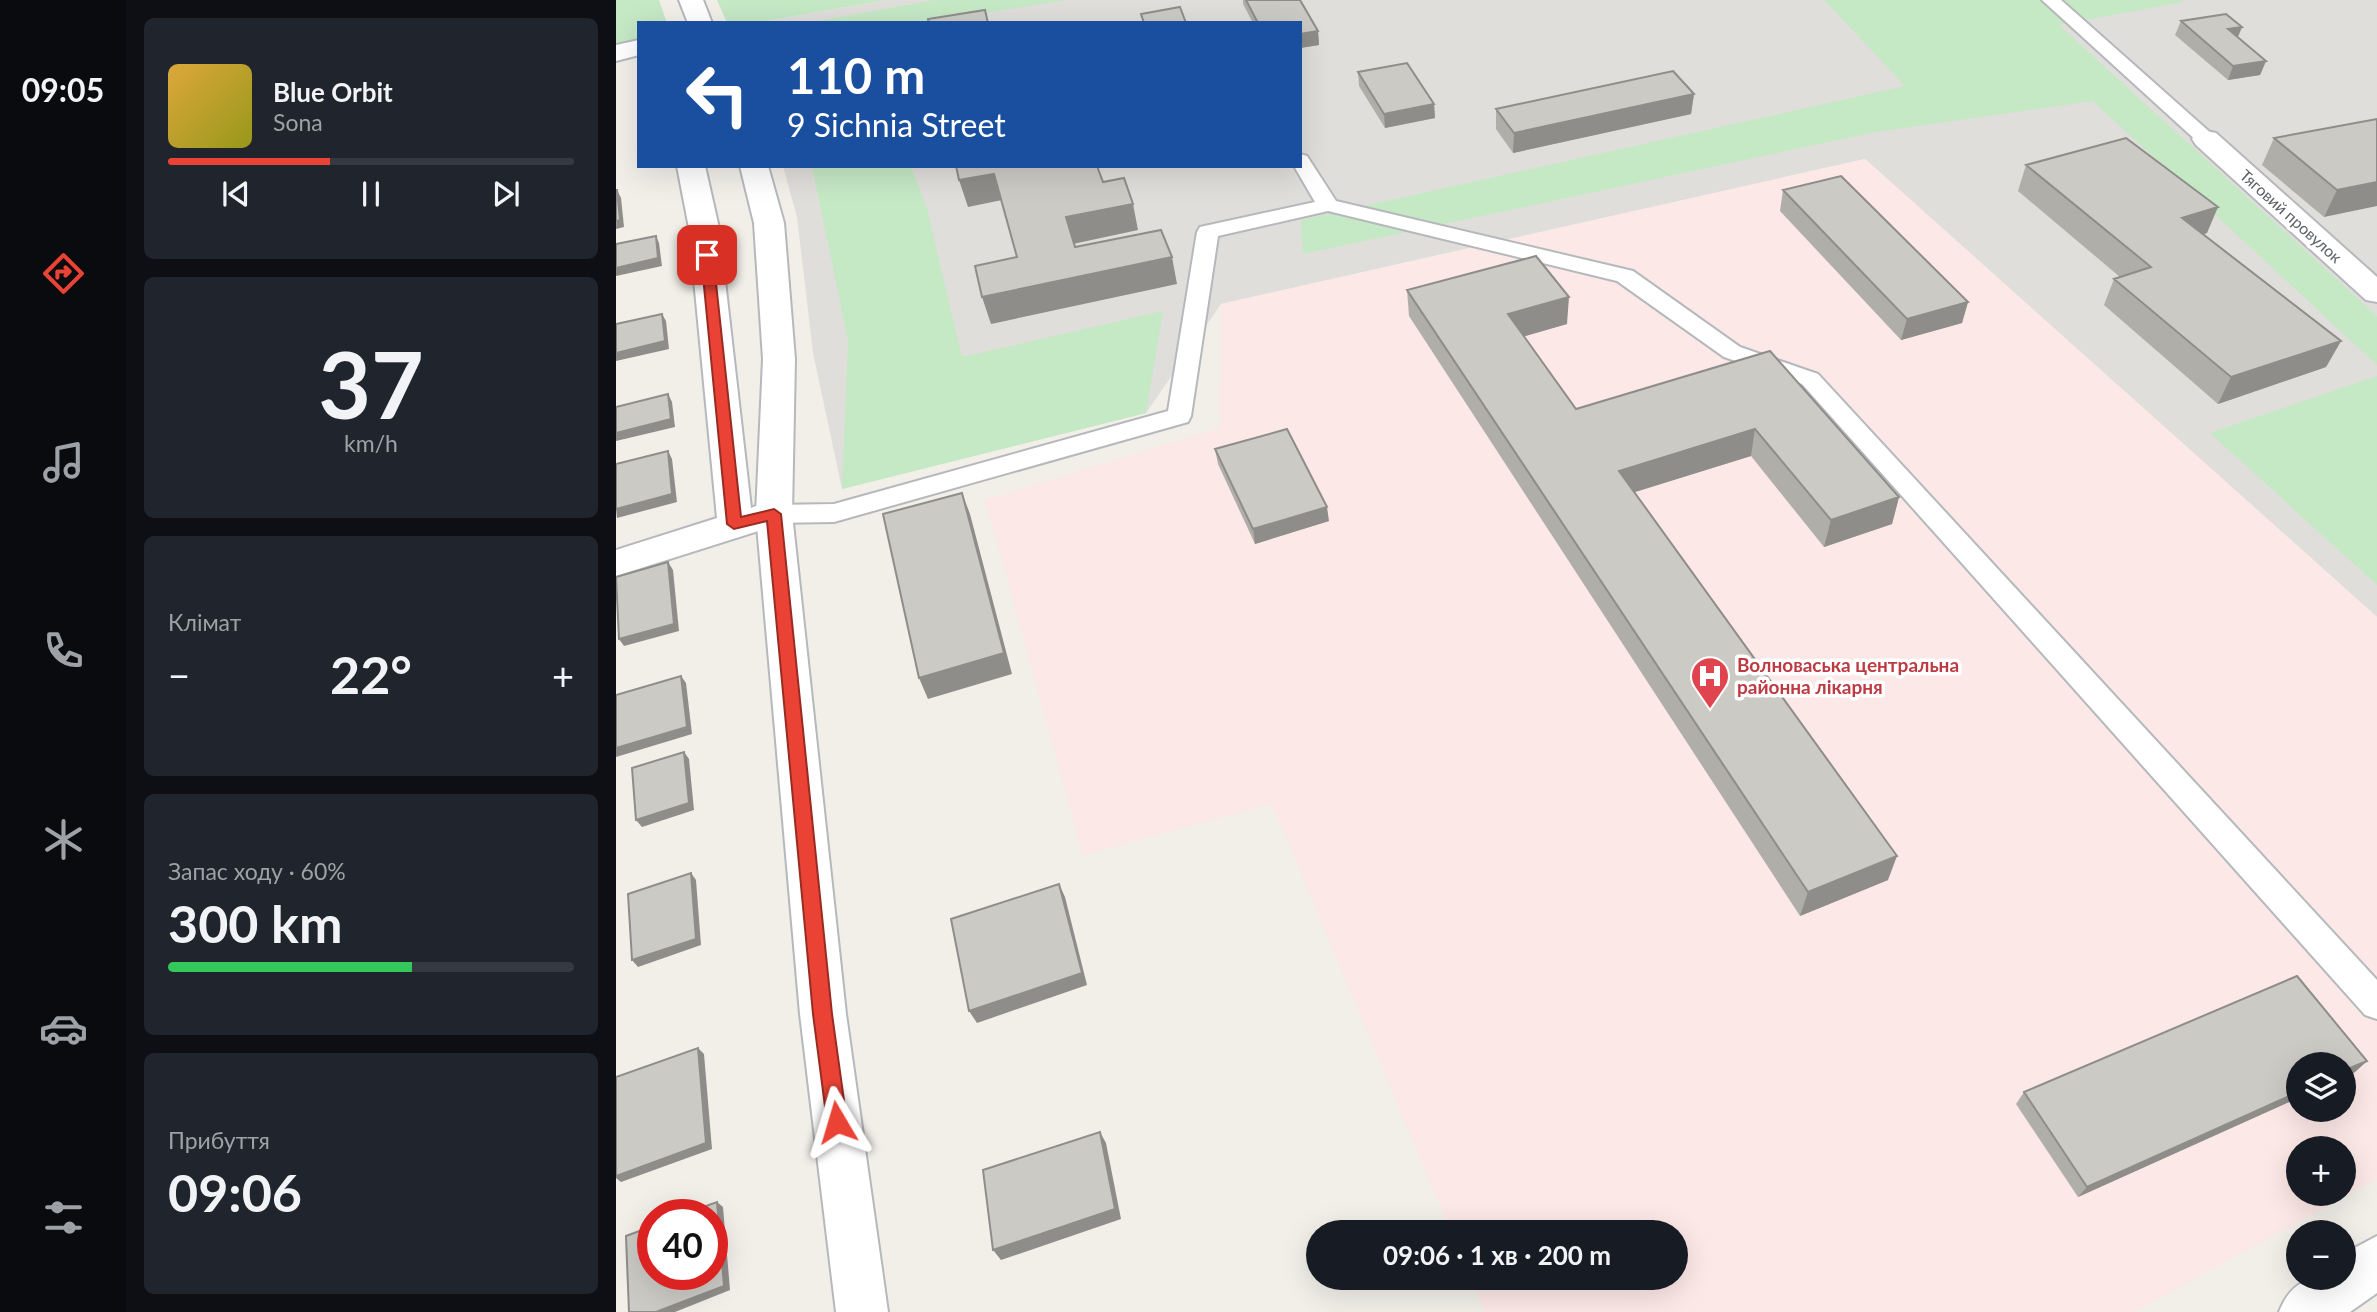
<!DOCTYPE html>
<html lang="uk">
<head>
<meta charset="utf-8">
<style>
	:root { --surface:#171b24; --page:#20242c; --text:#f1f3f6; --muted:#9ea1a6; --line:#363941; --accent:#ea4335 }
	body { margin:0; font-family:Lato,sans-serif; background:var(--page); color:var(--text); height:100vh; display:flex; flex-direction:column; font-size:26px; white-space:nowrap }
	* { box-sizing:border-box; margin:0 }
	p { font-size:23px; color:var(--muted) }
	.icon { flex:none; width:38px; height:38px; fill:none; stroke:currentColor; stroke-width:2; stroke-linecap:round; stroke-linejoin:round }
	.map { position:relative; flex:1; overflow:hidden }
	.panel { display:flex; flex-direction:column; gap:18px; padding:18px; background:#0d0f14; width:490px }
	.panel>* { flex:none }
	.top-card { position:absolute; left:21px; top:21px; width:665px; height:147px; border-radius:0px; box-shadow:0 7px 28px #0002; background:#1a4fa0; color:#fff; overflow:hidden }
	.buttons { position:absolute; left:1670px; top:1052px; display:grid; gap:14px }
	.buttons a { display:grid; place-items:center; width:70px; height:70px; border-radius:50%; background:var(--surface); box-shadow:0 7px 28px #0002; font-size:35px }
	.speed { position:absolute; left:21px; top:1199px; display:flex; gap:14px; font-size:35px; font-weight:700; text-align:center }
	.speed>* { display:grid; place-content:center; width:91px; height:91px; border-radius:50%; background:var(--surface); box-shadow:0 7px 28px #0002; line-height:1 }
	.speed .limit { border:10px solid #d22; background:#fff; color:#111 }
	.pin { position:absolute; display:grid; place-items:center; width:60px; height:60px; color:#fff; margin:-30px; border-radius:14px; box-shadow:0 4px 10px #0006 }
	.me { position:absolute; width:77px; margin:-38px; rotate:353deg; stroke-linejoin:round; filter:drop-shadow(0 0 5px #0008) }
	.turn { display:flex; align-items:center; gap:24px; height:147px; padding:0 35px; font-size:32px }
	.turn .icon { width:91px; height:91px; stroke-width:2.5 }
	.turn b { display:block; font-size:49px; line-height:60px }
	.big { font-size:52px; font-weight:700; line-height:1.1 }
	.panel .tile { flex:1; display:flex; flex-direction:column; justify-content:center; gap:10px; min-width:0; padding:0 24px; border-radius:10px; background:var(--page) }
	.panel .dial { align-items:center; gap:0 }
	.dial b { font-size:91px; line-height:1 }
	.song { display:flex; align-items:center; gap:21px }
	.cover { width:84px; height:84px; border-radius:10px; background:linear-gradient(135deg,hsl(40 70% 55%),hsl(60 70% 35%)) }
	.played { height:7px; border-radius:4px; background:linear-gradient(90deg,var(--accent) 40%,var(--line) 40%) }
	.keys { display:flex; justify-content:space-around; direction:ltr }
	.heat { display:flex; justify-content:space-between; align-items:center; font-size:38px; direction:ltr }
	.charge { height:10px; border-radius:5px; background:linear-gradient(90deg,#34c759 60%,var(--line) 0) }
	.trip { position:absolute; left:690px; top:1220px; width:382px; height:70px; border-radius:35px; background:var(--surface); box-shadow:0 7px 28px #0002; font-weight:700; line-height:70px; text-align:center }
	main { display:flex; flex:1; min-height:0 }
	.tabs { display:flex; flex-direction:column; width:126px; justify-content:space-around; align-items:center; background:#090b0e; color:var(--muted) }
	.tabs .icon { width:49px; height:49px }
	.tabs .current { color:var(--accent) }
	.tabs b { font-size:32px; color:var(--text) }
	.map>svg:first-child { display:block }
</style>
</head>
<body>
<main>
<nav class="tabs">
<b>09:05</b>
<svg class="icon current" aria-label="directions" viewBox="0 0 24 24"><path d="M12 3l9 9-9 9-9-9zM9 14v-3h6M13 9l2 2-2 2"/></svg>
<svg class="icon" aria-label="music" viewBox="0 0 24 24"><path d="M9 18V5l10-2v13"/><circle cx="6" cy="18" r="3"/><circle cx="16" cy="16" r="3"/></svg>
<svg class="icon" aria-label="phone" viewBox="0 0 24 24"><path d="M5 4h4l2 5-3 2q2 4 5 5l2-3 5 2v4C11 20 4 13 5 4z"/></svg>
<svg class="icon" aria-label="climate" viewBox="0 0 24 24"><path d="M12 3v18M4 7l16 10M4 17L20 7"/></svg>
<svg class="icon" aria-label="car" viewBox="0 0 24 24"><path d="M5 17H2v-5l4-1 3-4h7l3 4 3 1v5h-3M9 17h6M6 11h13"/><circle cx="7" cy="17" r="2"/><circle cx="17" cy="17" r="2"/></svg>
<svg class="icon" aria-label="filters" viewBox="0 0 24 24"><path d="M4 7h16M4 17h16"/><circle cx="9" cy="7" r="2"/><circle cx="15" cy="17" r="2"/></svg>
</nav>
<section class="panel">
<div class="tile">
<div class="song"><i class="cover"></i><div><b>Blue Orbit</b><p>Sona</p></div></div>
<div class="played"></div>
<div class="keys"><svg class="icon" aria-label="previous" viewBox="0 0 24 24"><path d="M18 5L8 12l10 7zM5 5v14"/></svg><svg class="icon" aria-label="pause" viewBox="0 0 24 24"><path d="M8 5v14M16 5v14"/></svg><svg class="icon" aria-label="next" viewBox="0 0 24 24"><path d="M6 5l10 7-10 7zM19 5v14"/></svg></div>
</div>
<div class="tile dial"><b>37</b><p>km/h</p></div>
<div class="tile"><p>Клімат</p>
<div class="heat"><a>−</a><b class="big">22°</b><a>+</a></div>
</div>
<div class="tile"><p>Запас ходу · 60%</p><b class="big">300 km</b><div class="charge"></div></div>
<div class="tile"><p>Прибуття</p><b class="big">09:06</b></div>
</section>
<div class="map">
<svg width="1761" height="1312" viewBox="0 0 1761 1312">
	<rect width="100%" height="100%" fill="#f1efe8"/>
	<path fill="#e0deda" d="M269 0H1761V617L1249 159 605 304 530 413 226 489 197 353 181 217 167 166H684V23H139Z"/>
	<path fill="#fce8e6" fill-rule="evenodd" d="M1249 159 1761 617V1179L1518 1312H869L854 1278H1059V1232H835L656 804 467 855 369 500 604 428 605 304ZM1682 1064H1727V1110H1682ZM1682 1148H1727V1194H1682Z"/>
	<path fill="#c5e8c5" d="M0 0H43L51 23H23V49L0 54Z
		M101 0H269L139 23H111Z
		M319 0H450L309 23H191Z
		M1208 0H1564L1567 2 1443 25 1761 316V365L1477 101 1260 132 687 254 685 220 1289 86Z
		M196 166H295L311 209 346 357 547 311 530 413 226 489 232 341Z
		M1761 376V585L1594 433Z"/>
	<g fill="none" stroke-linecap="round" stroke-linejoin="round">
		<defs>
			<path id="service" d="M1426 0H1445L1597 135 1600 139 1597 143H1583Z
				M684 154 691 156 720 201 1017 271 1124 347 1202 374 1761 980V1019L1749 1015 1186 384 1108 357 1001 281 712 211 602 236 575 416 572 422 218 522 158 523 149 520 145 514 149 508 158 505 218 504 552 411 581 232 584 227 699 202 678 166H684Z"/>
			<path id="minor" d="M23 40V55L0 61V45Z
				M1590 131 1600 133 1761 277V302L1750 300 1580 145 1576 139 1580 133Z
				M61 166H89L103 228 135 508 142 505 155 509 160 518 155 527 0 576V550L101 518 73 228Z"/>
			<path id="tertiary" d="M63 0H87L96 23H72Z
				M124 166H152L168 223 179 359 176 514 230 1014 272 1312H220L184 1014 140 514 147 359 138 223Z"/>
			<path id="secondary" d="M1761 1236V1293L1734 1312H1663C1677 1278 1693 1278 1727 1278V1254Z"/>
		</defs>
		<use href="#service" stroke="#b5b8bc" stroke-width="4"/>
		<use href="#minor" stroke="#b5b8bc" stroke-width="4"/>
		<use href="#tertiary" stroke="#b5b8bc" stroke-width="4"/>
		<use href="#secondary" stroke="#b6babf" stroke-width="4"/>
		<use href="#service" fill="#fff" fill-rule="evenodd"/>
		<use href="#minor" fill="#fff" fill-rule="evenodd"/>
		<use href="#tertiary" fill="#fff" fill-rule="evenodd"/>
		<use href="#secondary" fill="#fff" fill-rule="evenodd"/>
	</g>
	<path fill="#afaea9" d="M627 0H684L702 31 703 45 684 48V23H637L627 4Z
		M1565 21 1626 27 1622 37 1650 61 1644 75 1612 80 1559 35Z
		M742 72 818 104 819 118 769 128 743 86Z
		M1078 94 1075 114 897 153 880 129V109Z
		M1761 119 1708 217 1646 165 1658 138Z
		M1410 165 1591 233 1588 234 1725 341 1710 367 1602 404 1488 305 1498 279 1504 277 1402 191Z
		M1167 190 1352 302 1346 323 1285 340 1164 211Z
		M791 290 951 324 908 336 960 409 1154 351 1283 497 1276 524 1208 547 1135 456 1018 492 1272 880 1184 916 793 316Z
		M599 449 713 521 639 544 602 464Z
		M1681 976 1751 1061 1739 1072 1727 1078V1064H1682V1098L1462 1197 1400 1104 1408 1092Z"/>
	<path fill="#8f8d8a" d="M1626 27 1620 41 1612 29Z
		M702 31 703 45 684 48V34Z
		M1650 61 1644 75 1612 80 1617 66Z
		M1078 94 1075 114 897 153 898 133Z
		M818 104 819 118 769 128 768 114Z
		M378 174 386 200 352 207 343 180Z
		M1761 182V206L1708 217 1721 190Z
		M1 190 5 198 8 227 0 229Z
		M517 204 522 230 457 244 450 217Z
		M1602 207 1591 233 1555 244 1566 218Z
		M40 236 43 243 46 266 0 276V268Z
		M556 257 561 284 375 324 366 297Z
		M953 297 951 324 892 341V314Z
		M1352 302 1346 323 1285 340 1291 319Z
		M46 314 50 321 53 349 0 361V353Z
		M1725 341 1710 367 1602 404 1615 377Z
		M52 394 56 402 59 427 0 441V433Z
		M1139 429 1135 456 1000 498 1003 471Z
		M52 451 56 459 61 502 1 518 0 509Z
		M346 493 354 514 396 674 312 699 303 678Z
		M1283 497 1276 524 1208 547 1215 520Z
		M711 507 713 521 639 544 637 529Z
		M52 562 57 570 63 631 8 646 3 639Z
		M65 676 70 683 76 734 0 757V748Z
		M68 752 73 759 78 810 26 827 20 820Z
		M1281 856 1272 880 1184 916 1192 892Z
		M75 873 80 880 85 945 22 967 16 960Z
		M443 884 449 897 471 985 361 1023 353 1011Z
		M82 1048 88 1054 96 1149 5 1182 0 1178V1176Z
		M1751 1061 1739 1072 1727 1078V1071Z
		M1682 1092V1098L1462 1197 1471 1187Z
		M484 1132 490 1143 505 1219 385 1260 377 1250Z
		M101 1202 107 1207 114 1290 59 1312H40Z"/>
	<path fill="#cccac5" stroke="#8f8d8a" stroke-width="2" d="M630 0H684L702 31 684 34V23H642Z
		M564 7 570 23H528L525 14Z
		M369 10 372 23H313L312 19Z
		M1610 14 1626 27 1612 29 1650 61 1617 66 1565 21Z
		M791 63 818 104 768 114 742 72Z
		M1057 71 1078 94 898 133 880 109Z
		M1761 119V182L1721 190 1658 138Z
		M1510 138 1602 207 1566 218 1725 341 1615 377 1498 279 1535 267 1410 165Z
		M340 166H481L487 182 508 178 517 204 450 217 459 247 545 230 556 257 366 297 359 266 401 257 378 174 343 180Z
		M1225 176 1352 302 1291 319 1167 190Z
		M0 190H1L4 220 0 221Z
		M40 236 42 258 0 268V244Z
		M920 256 953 297 892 314 960 409 1154 351 1283 497 1215 520 1139 429 1003 471 1281 856 1192 892 791 290Z
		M46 314 49 341 0 353V324Z
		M52 394 55 419 0 433V407Z
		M671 429 711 507 637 529 599 449Z
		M52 451 56 494 0 509V464Z
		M346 493 388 653 303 678 267 514Z
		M52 562 58 624 3 639 0 577Z
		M65 676 71 727 0 748V695Z
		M68 752 73 803 20 820 16 768Z
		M75 873 80 939 16 960 12 894Z
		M443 884 466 973 353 1011 335 919Z
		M1681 976 1751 1061 1727 1071V1064H1682V1092L1471 1187 1408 1092Z
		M82 1048 90 1143 0 1176V1077Z
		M484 1132 499 1209 377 1250 367 1170Z
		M101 1202 108 1286 40 1312H13L10 1236 37 1226V1274H96V1214H67Z"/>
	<path fill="#ea4335" stroke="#982c22" stroke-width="2" d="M91 251 97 255 125 517 158 509 165 514 216 1014 231 1122 228 1129 221 1132 214 1129 211 1122 197 1014 151 521 118 529 111 524 85 255Z"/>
	<defs>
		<symbol id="hospital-pin" viewBox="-11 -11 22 30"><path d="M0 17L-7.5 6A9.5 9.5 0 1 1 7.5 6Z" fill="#e0444e" stroke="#fff"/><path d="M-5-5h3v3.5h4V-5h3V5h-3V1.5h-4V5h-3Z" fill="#fff"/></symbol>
	</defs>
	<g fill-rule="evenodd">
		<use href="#hospital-pin" x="1072" y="654" width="44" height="60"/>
	</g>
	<g text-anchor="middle" stroke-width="7" stroke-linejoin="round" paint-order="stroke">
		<g font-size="16" fill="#5f6368" stroke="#fff">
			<text transform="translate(1675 216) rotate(42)" y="6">Тяговий провулок</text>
		</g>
		<g font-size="19" font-weight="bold" fill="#be3a42" stroke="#fff" text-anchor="start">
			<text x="1121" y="672">Волноваська центральна<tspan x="1121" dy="22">районна лікарня</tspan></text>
		</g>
	</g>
</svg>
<div class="buttons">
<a><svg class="icon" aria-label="layers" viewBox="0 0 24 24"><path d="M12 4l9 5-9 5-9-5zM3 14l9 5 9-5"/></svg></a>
<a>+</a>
<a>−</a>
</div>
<div class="speed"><div class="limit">40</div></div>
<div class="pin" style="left:91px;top:255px;background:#d93025"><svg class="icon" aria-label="arrive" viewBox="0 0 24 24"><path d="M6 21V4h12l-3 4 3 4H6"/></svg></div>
<svg class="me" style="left:221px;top:1122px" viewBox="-20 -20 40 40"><path d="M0-17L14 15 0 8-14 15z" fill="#ea4335" stroke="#fff" stroke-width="4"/></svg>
<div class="trip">09:06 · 1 хв · 200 m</div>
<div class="top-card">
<div class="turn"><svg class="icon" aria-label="left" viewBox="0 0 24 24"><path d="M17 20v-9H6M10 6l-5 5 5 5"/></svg><div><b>110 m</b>9 Sichnia Street</div></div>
</div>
</div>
</main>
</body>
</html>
